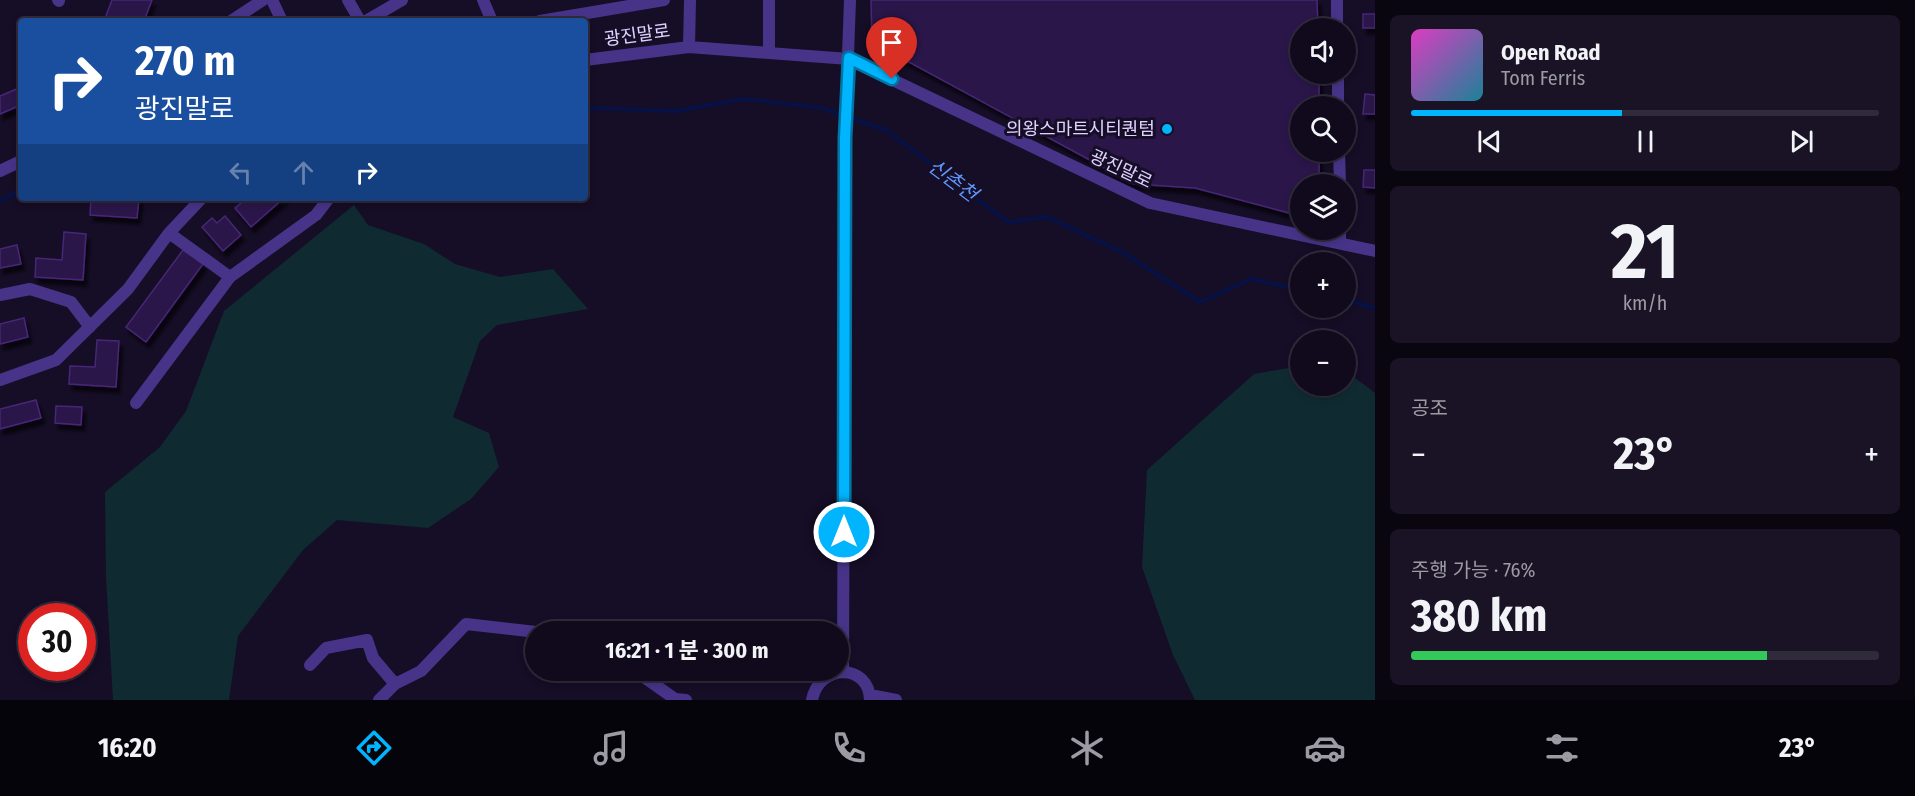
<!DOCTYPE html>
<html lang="ko">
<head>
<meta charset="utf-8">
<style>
	:root { --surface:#100a1c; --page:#191325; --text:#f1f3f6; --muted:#9c9aa3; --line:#302b3b; --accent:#00b4fd }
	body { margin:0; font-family:"Fira Sans Condensed","Noto Sans KR",sans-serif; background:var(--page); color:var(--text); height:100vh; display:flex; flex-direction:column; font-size:22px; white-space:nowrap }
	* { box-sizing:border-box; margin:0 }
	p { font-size:20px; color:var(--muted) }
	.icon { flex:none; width:33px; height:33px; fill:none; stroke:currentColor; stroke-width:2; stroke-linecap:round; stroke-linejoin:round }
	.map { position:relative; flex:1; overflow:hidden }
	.sheet { display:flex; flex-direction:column; gap:15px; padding:15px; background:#09060f; width:540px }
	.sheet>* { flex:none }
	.banner { position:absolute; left:18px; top:18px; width:570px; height:183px; border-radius:6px; box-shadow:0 3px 9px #0003,0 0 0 2px var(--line); background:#1a4fa0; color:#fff; overflow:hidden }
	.fabs { position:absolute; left:1290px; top:18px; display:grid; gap:12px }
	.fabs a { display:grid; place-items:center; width:66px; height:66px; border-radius:50%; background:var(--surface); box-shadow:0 3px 9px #0003,0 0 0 2px var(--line); font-size:30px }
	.speed { position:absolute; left:18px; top:603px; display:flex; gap:12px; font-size:30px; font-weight:700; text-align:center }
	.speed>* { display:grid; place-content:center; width:78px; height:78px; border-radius:50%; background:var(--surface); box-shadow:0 3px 9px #0003,0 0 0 2px var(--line); line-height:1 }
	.speed .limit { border:9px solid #d22; background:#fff; color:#111 }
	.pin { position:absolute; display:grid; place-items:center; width:51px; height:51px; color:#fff; margin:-62px -26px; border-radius:50% 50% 50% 0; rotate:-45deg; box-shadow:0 0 6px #0007 }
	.pin .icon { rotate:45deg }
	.me { position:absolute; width:66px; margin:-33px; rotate:0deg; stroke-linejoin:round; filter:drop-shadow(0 0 4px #0008) }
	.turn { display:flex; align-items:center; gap:21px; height:126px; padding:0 18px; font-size:27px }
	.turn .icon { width:78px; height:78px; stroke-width:2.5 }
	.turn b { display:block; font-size:42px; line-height:51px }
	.lanes { display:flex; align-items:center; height:57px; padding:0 18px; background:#0003; justify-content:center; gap:30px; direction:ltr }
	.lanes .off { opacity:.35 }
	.big { font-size:45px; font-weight:700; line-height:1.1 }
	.sheet .tile { flex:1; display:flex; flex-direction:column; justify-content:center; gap:9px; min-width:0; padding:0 21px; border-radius:9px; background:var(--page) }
	.sheet .dial { align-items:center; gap:0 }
	.dial b { font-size:78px; line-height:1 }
	.song { display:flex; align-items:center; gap:18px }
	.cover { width:72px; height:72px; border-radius:9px; background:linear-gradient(135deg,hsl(310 70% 55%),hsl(190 70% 35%)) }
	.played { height:6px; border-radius:3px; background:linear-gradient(90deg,var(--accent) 45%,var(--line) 45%) }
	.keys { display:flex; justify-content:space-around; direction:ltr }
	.heat { display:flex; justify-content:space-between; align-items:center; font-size:33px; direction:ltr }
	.charge { height:9px; border-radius:4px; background:linear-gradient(90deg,#34c759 76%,var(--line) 0) }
	.trip { position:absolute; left:525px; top:621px; width:324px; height:60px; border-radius:30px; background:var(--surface); box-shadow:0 3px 9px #0003,0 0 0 2px var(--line); font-weight:700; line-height:60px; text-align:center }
	.tabs { display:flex; height:96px; justify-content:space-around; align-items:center; background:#06040b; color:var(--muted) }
	.tabs .icon { width:42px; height:42px }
	.tabs .on { color:var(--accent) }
	.tabs b { font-size:27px; color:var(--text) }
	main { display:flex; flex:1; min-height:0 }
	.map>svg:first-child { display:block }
</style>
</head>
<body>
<main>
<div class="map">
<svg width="1375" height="700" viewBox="0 0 1375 700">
	<defs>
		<filter id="shadow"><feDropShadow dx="3.5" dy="6" stdDeviation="1.5" flood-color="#0009"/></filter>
	</defs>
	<rect width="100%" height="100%" fill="#160d26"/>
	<path fill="#0f2b31" d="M354 205 368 225 424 244 455 264 500 277 553 269 588 309 497 325 480 341 453 417 489 433 499 467 471 499 428 528 337 520 303 550 238 636 229 700H113L106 577 105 492 160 447 186 411 224 311Z
		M1300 366V386H1346V371L1375 393V700H1195L1173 655 1142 567 1147 470 1254 374Z"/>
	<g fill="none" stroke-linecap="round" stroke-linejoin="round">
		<path stroke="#061146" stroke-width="4" d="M585 110 594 108 676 111 744 99 822 108 886 130 1008 222 1047 217 1124 253 1200 302 1251 279 1300 290
			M0 201 21 190
			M1346 300 1375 308"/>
	</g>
	<path fill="#2b1749" stroke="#462777" stroke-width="1.5" filter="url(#shadow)" d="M112 0H152L144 21H104Z
		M871 0H1317L1318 28H1300V74H1319V106H1300V152H1319V184H1300V216L1195 188 1134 184 872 42Z
		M1363 14H1375V28H1363Z
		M21 81V105L0 114V96L19 88 17 83Z
		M1365 94 1375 95V114H1363Z
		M1364 170H1375V188L1363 187Z
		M91 198H139L137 218 90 215Z
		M247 198H284L251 227 235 208Z
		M225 216 241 235 223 251 202 227 212 218 217 223Z
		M64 232 86 234 83 280 35 277 36 258 62 260Z
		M17 245 21 264 0 268V249Z
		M183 250 203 264 146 342 126 327Z
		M24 318 28 337 0 344V324Z
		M97 340 119 341 116 387 69 384 70 366 95 367Z
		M36 400 41 418 0 429V409Z
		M56 406 82 407 81 425 55 423Z"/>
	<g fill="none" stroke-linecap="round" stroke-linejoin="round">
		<path stroke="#473489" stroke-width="12" d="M58 0 59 1
			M272 0 282 21
			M348 0 360 21
			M483 0 492 21
			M1337 0V28
			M231 21 263 0
			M366 21 402 0
			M540 21 664 0
			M689 47 690 0
			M769 53V0
			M585 60 689 47 849 59 1150 203 1375 251
			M1338 74V106
			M1339 152 1340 184
			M0 171 21 161
			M202 198 169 233 230 277
			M1340 230V242
			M0 295 30 289 71 302 90 327
			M0 380 56 360 128 289 169 233
			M136 403 230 277 316 215 329 198
			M310 665 326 648 367 640 373 658 395 684
			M634 670 675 699 686 700
			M843 671 845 138 850 0
			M870 695 896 700
			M379 700 395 684 421 671 466 624 536 632
			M812 700C819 663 869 663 870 700"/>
	</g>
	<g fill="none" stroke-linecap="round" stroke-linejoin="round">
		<defs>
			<path id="route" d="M844 532 845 138 849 58 892 79"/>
		</defs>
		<use href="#route" stroke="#0075a4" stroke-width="15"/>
		<use href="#route" stroke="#00b4fd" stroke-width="10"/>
	</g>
	<circle fill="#00b4fd" stroke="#160d26" stroke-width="2" cx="1167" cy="129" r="6"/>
	<g text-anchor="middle" stroke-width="6" stroke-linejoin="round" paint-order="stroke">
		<g font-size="18" fill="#e0d2ff" stroke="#160d26">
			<text transform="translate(637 35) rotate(-8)" y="6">광진말로</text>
			<text transform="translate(1121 169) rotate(25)" y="6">광진말로</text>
		</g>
		<g font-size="18" fill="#e0d2ff" stroke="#160d26" text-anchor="end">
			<text x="1155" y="135">의왕스마트시티퀀텀</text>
		</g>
		<g font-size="20" font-style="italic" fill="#6097ff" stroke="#160d26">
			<text transform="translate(953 180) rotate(37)" y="7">신촌천</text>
		</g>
	</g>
</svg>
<div class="fabs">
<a><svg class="icon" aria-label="sound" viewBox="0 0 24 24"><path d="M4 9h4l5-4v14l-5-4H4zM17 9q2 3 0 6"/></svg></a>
<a><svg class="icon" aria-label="search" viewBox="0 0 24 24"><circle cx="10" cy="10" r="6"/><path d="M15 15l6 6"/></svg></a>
<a><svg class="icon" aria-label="layers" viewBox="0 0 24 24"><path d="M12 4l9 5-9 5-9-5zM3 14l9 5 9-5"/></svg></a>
<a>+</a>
<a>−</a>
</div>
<div class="speed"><div class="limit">30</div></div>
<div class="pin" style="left:892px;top:79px;background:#d93025"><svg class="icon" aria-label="arrive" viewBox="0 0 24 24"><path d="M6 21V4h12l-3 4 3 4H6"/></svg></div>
<svg class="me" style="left:844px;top:532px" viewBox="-20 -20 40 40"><circle r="17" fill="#00b4fd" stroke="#fff" stroke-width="3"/><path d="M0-11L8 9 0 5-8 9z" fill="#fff"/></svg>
<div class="trip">16:21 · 1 분 · 300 m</div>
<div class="banner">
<div class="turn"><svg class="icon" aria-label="right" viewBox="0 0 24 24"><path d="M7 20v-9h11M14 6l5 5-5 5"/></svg><div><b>270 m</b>광진말로</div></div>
<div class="lanes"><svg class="icon off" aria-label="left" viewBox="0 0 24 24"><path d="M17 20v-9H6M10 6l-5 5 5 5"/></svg><svg class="icon off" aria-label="ahead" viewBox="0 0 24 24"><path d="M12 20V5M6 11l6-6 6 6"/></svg><svg class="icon" aria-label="right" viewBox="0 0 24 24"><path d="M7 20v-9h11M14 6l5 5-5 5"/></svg></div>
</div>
</div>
<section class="sheet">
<div class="tile">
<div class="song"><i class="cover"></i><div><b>Open Road</b><p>Tom Ferris</p></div></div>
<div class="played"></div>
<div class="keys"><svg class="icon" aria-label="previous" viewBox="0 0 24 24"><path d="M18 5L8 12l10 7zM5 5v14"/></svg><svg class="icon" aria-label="pause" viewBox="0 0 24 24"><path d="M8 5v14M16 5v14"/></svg><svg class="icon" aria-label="next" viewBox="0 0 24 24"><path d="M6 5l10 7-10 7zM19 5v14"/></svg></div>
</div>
<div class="tile dial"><b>21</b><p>km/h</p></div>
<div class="tile"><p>공조</p>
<div class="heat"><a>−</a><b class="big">23°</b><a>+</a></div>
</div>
<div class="tile"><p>주행 가능 · 76%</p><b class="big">380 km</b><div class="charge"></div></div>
</section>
</main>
<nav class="tabs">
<b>16:20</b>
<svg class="icon on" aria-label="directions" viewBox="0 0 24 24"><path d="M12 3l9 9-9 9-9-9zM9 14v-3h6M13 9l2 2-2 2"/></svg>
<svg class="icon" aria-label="music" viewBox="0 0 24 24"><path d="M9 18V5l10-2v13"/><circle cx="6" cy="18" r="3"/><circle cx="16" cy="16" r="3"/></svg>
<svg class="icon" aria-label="phone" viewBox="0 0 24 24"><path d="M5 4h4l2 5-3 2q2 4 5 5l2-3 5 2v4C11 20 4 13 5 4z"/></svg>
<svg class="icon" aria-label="climate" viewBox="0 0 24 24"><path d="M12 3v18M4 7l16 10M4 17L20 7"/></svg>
<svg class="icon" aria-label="car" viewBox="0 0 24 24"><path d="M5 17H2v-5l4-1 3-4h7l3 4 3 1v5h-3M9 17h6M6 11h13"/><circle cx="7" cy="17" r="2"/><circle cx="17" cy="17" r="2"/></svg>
<svg class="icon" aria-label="filters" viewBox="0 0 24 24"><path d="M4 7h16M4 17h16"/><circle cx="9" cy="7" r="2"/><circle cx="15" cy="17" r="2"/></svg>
<b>23°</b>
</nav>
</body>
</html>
